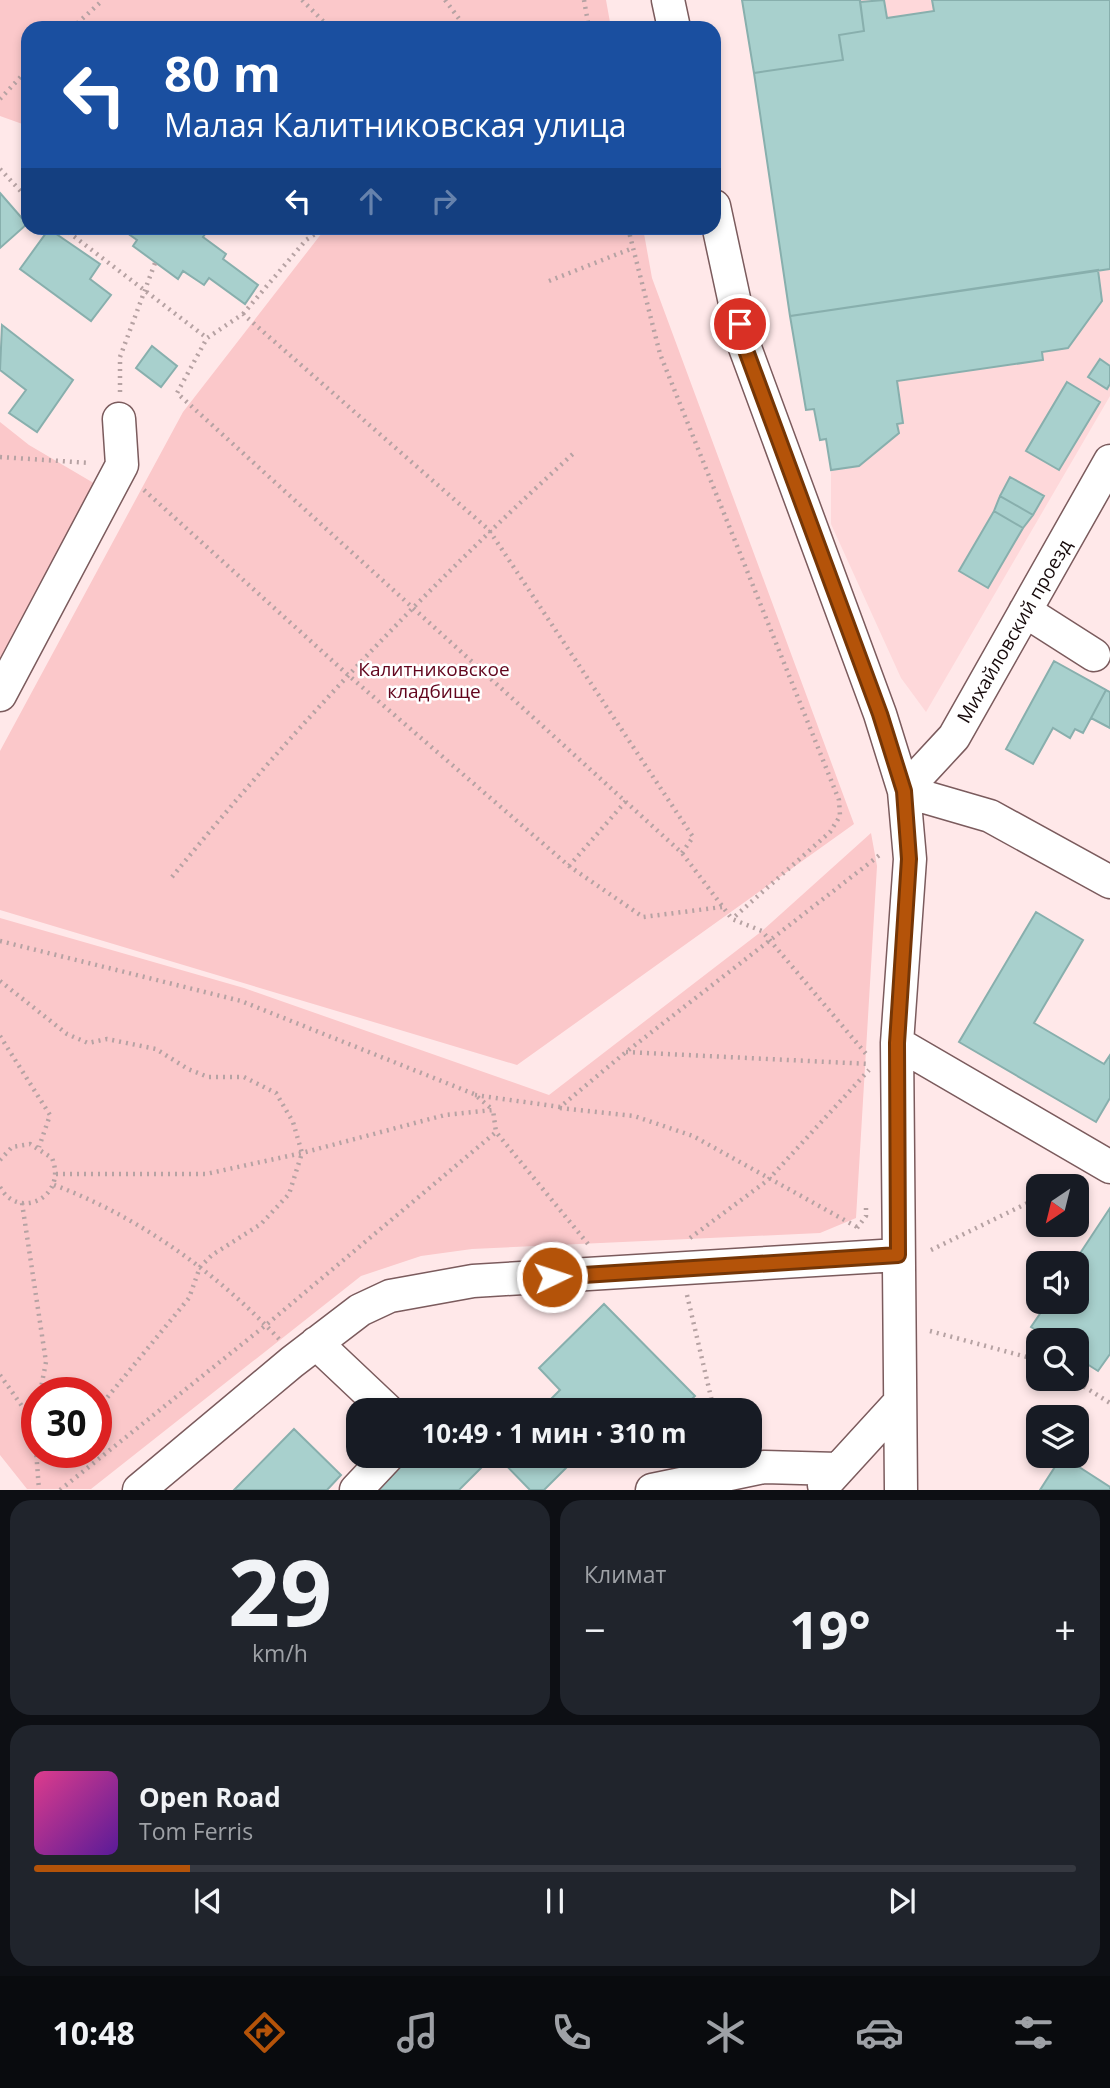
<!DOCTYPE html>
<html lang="ru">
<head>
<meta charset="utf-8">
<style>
	:root { --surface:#171b24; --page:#20242c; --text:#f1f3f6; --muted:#9ea1a6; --line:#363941; --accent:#b45309 }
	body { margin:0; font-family:"Open Sans",sans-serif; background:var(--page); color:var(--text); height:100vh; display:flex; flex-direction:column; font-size:26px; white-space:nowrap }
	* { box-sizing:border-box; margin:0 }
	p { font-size:23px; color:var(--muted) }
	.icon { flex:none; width:38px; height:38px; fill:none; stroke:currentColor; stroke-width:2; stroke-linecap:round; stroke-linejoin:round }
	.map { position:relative; height:1490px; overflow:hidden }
	.panel { display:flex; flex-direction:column; gap:10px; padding:10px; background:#0d0f14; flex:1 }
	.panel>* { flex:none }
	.guide { position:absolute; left:21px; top:21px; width:700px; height:214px; border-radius:21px; box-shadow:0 4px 10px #0003; background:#1a4fa0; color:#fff; overflow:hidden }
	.needle { width:46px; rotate:215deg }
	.buttons { position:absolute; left:1026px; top:1174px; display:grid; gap:14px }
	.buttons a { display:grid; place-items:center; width:63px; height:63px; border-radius:14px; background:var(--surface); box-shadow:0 4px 10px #0003; font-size:35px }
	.speed { position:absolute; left:21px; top:1377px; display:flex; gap:14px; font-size:35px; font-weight:700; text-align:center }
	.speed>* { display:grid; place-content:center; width:91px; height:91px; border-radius:50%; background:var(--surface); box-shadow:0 4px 10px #0003; line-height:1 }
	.speed .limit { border:10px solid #d22; background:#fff; color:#111 }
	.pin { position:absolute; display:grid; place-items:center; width:60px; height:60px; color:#fff; margin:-30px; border:4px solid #fff; border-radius:50%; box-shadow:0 2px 7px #0007 }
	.me { position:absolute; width:77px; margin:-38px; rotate:86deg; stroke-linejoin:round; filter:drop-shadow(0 0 5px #0008) }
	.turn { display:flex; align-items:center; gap:24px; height:147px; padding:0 28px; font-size:32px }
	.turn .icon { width:91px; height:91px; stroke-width:2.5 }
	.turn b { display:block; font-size:49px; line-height:60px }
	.lanes { display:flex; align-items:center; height:66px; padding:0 28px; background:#0003; justify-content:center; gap:35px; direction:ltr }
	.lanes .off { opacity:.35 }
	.big { font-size:52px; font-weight:700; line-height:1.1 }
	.panel .tile { flex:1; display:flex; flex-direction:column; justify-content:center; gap:10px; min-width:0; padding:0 24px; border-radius:21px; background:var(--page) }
	.panel .dial { align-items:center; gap:0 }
	.dial b { font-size:91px; line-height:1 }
	.song { display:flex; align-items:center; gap:21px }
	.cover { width:84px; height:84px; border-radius:10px; background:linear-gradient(135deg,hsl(330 70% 55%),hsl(270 70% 35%)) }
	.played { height:7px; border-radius:4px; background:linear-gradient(90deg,var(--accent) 15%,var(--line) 15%) }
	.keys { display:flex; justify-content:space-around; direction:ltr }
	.heat { display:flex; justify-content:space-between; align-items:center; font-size:38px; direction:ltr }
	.panel .tiles { flex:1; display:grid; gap:10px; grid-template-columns:1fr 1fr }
	.tile:last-child { grid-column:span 2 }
	.trip { position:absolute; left:346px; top:1398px; width:416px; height:70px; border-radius:21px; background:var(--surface); box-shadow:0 4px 10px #0003; font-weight:700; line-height:70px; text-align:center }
	.tabs { display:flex; height:112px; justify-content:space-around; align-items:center; background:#090b0e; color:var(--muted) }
	.tabs .icon { width:49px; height:49px }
	.tabs .selected { color:var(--accent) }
	.tabs b { font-size:32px; color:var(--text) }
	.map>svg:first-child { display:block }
</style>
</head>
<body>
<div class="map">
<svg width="1110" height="1490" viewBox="0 0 1110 1490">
	<rect width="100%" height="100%" fill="#ffe8e9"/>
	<path fill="#fed8da" d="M742 0H1110V396L926 712 901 678 831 524V470L826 439 820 440 815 409 806 410Z"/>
	<path fill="#fbc8ca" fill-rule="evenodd" d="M0 0H606L611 28H28V126L0 116Z
		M323 228H643L652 278 854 824 517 1065 0 910V751L183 412 325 229Z
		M0 422 29 445 97 485 0 664Z
		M871 833 877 866 856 1218 820 1233 472 1249 421 1256 361 1276 91 1489H27L0 1455V918L244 988 549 1095 762 931ZM96 1393V1452H37V1393Z"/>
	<path fill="#a8d0cd" stroke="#88afad" stroke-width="2" d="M742 0H860L864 31 839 35 843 60 754 73Z
		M884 0 887 18 934 11 932 0H1110V269L790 316 754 73 843 60 839 35 864 31 860 2Z
		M0 193 27 224 0 248Z
		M120 228H205L208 230 203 237 226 254 223 259 258 285 245 304 209 278 204 285 183 271 178 279 133 246 137 240Z
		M49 229 100 264 90 279 111 295 91 321 20 269Z
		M1098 270 1102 301 1068 348 1042 352 1043 360 897 381 903 423 897 424 899 433 859 466 831 470 826 439 820 440 814 409 806 410 790 316Z
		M2 325 73 380 37 432 9 413 26 390 0 370Z
		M152 346 177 366 161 387 136 368Z
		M1100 359 1110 366V384L1107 389 1088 377Z
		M1067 382 1100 402 1059 470 1026 451Z
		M1010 477 1044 496 1033 515 1000 496Z
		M1000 496 1033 515 1023 528 994 511Z
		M994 511 1023 528 988 588 959 571Z
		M1054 661 1106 690 1083 733 1075 729 1070 738 1053 728 1033 764 1006 749Z
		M1106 690 1110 692V728L1091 718Z
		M1036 912 1083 940 1034 1023 1104 1064 1110 1055V1098L1096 1122 959 1042Z
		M1110 1208V1354L1098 1371 1076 1357V1340H1052L1031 1327 1048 1302H1076V1264H1073Z
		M604 1304 695 1396 680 1410H540L560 1390 539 1368Z
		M294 1429 341 1475 327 1490H234Z
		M408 1456H493L459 1490H374Z
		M497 1456H578L544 1490H530Z
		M1062 1456 1110 1487V1490H1040Z"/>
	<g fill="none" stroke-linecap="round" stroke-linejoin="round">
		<defs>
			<path id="minor" d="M668 0 674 28
				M714 206 744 345 880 714 904 791 910 859 897 1043 901 1490
				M1025 611 1094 655
				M0 695 122 465 119 419
				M904 791 954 737 1110 461
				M904 791 990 816 1110 882
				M897 1043 1110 1167
				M316 1343 387 1410
				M824 1485 899 1403
				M139 1490 292 1362 360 1310 390 1296 473 1281 898 1255
				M356 1490 388 1456
				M652 1490 764 1467 838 1469"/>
		</defs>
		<use href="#minor" stroke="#7b5b5d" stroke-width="35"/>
		<path stroke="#b6a2a3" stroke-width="4.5" stroke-dasharray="2 5" stroke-linecap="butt" d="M302 0 330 28
			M445 0 466 28
			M584 0 589 28
			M72 28 103 0
			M0 99 28 69
			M0 169 28 199
			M63 228 207 338
			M628 228 660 354 839 800 840 816 830 832 732 919
			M549 281 633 248
			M243 314 306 240 324 228
			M120 392V357L155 263
			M0 457 90 463
			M144 490 347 674 569 866 643 917 722 907
			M682 853 693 837 489 530 243 314 207 338 177 393 682 853 732 919 762 931 867 1055
			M569 866 626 801
			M172 877C296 725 430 584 575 452
			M0 941 241 1001 474 1094 493 1110
			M0 981 67 1034 88 1043 107 1039 156 1049 188 1069 208 1077H244L276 1093 293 1122 302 1153 289 1194 261 1224 212 1255 200 1267 189 1298 106 1399 96 1406
			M0 1036 50 1115 39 1147
			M626 1052 870 1064
			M475 1095 560 1107 626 1052 881 854
			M560 1108 634 1116 693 1136 857 1227
			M0 1160 12 1147 30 1144 52 1158C68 1197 18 1221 0 1187
			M56 1174H206L302 1153 445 1115 493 1110 496 1132
			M54 1185C138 1216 217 1273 279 1339
			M1062 1186 1077 1179
			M22 1203 46 1362 40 1393
			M857 1228 866 1216V1205
			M690 1238 768 1180 869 1070
			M931 1250 1038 1198
			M687 1295 714 1410
			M930 1331 1038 1360
			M0 1375 34 1423 39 1490
			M1072 1379 1110 1403
			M36 1423 37 1410
			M60 1490 266 1325 496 1132 588 1244"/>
		<use href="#minor" stroke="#fff" stroke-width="32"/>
	</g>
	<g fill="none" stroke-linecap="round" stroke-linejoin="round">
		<defs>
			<path id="route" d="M552 1277 898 1255 897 1043 909 859 904 791 880 714 744 345 740 324"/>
		</defs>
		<use href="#route" stroke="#753606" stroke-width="18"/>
		<use href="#route" stroke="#b45309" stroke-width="12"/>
	</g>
	<g text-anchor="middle" stroke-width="5" stroke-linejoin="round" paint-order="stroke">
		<g font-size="19" fill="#160a0b" stroke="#fff">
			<text transform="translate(1014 631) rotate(-60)" y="7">Михайловский проезд</text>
		</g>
		<g font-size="19" fill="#62051d" stroke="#fff">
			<text x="434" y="676">Калитниковское<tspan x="434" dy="22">кладбище</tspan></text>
		</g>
	</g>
</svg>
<div class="buttons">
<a><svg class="needle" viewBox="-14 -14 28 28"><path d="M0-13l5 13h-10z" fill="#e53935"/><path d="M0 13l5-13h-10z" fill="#9ea1a6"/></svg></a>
<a><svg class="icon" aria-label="sound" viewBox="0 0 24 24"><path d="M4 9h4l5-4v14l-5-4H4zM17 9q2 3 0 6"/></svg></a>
<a><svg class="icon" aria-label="search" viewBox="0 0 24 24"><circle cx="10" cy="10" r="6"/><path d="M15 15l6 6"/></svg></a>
<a><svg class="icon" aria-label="layers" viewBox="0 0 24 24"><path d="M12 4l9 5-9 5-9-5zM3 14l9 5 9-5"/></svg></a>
</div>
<div class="speed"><div class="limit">30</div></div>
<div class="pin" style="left:740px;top:324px;background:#d93025"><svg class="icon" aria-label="arrive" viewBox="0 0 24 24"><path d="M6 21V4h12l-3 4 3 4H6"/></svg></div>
<svg class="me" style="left:552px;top:1277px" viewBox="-20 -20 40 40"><circle r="17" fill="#b45309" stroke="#fff" stroke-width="3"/><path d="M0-11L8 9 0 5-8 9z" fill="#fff"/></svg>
<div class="trip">10:49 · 1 мин · 310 m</div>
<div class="guide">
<div class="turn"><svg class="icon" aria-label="left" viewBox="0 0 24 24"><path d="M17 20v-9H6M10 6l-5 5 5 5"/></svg><div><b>80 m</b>Малая Калитниковская улица</div></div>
<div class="lanes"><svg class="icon" aria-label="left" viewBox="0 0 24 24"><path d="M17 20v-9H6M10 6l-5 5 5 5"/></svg><svg class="icon off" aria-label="ahead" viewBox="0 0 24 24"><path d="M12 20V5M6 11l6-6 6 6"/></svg><svg class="icon off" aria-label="right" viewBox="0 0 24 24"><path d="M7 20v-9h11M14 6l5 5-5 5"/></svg></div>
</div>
</div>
<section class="panel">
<div class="tiles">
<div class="tile dial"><b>29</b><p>km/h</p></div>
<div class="tile"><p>Климат</p>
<div class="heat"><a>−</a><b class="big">19°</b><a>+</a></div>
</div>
<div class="tile">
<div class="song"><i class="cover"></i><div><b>Open Road</b><p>Tom Ferris</p></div></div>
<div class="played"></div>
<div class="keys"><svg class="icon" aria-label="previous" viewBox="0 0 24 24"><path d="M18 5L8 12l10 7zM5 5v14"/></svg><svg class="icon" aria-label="pause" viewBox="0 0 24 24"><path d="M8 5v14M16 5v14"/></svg><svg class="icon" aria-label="next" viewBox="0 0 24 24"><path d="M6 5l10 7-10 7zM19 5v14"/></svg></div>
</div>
</div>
</section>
<nav class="tabs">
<b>10:48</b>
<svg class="icon selected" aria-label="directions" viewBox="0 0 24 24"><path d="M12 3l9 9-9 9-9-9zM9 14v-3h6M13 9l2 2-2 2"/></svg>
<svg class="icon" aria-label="music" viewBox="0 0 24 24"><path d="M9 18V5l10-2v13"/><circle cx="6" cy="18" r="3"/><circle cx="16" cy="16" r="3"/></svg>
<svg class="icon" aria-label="phone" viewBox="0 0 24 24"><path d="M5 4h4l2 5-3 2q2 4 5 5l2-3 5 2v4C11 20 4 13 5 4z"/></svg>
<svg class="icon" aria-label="climate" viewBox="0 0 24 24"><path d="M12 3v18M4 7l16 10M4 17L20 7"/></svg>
<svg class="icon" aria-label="car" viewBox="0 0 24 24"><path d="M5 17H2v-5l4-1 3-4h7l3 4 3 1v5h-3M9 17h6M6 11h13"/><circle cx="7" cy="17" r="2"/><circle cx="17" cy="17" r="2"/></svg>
<svg class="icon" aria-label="filters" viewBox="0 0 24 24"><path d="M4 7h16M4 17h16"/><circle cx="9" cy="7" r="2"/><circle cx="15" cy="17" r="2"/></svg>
</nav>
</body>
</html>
